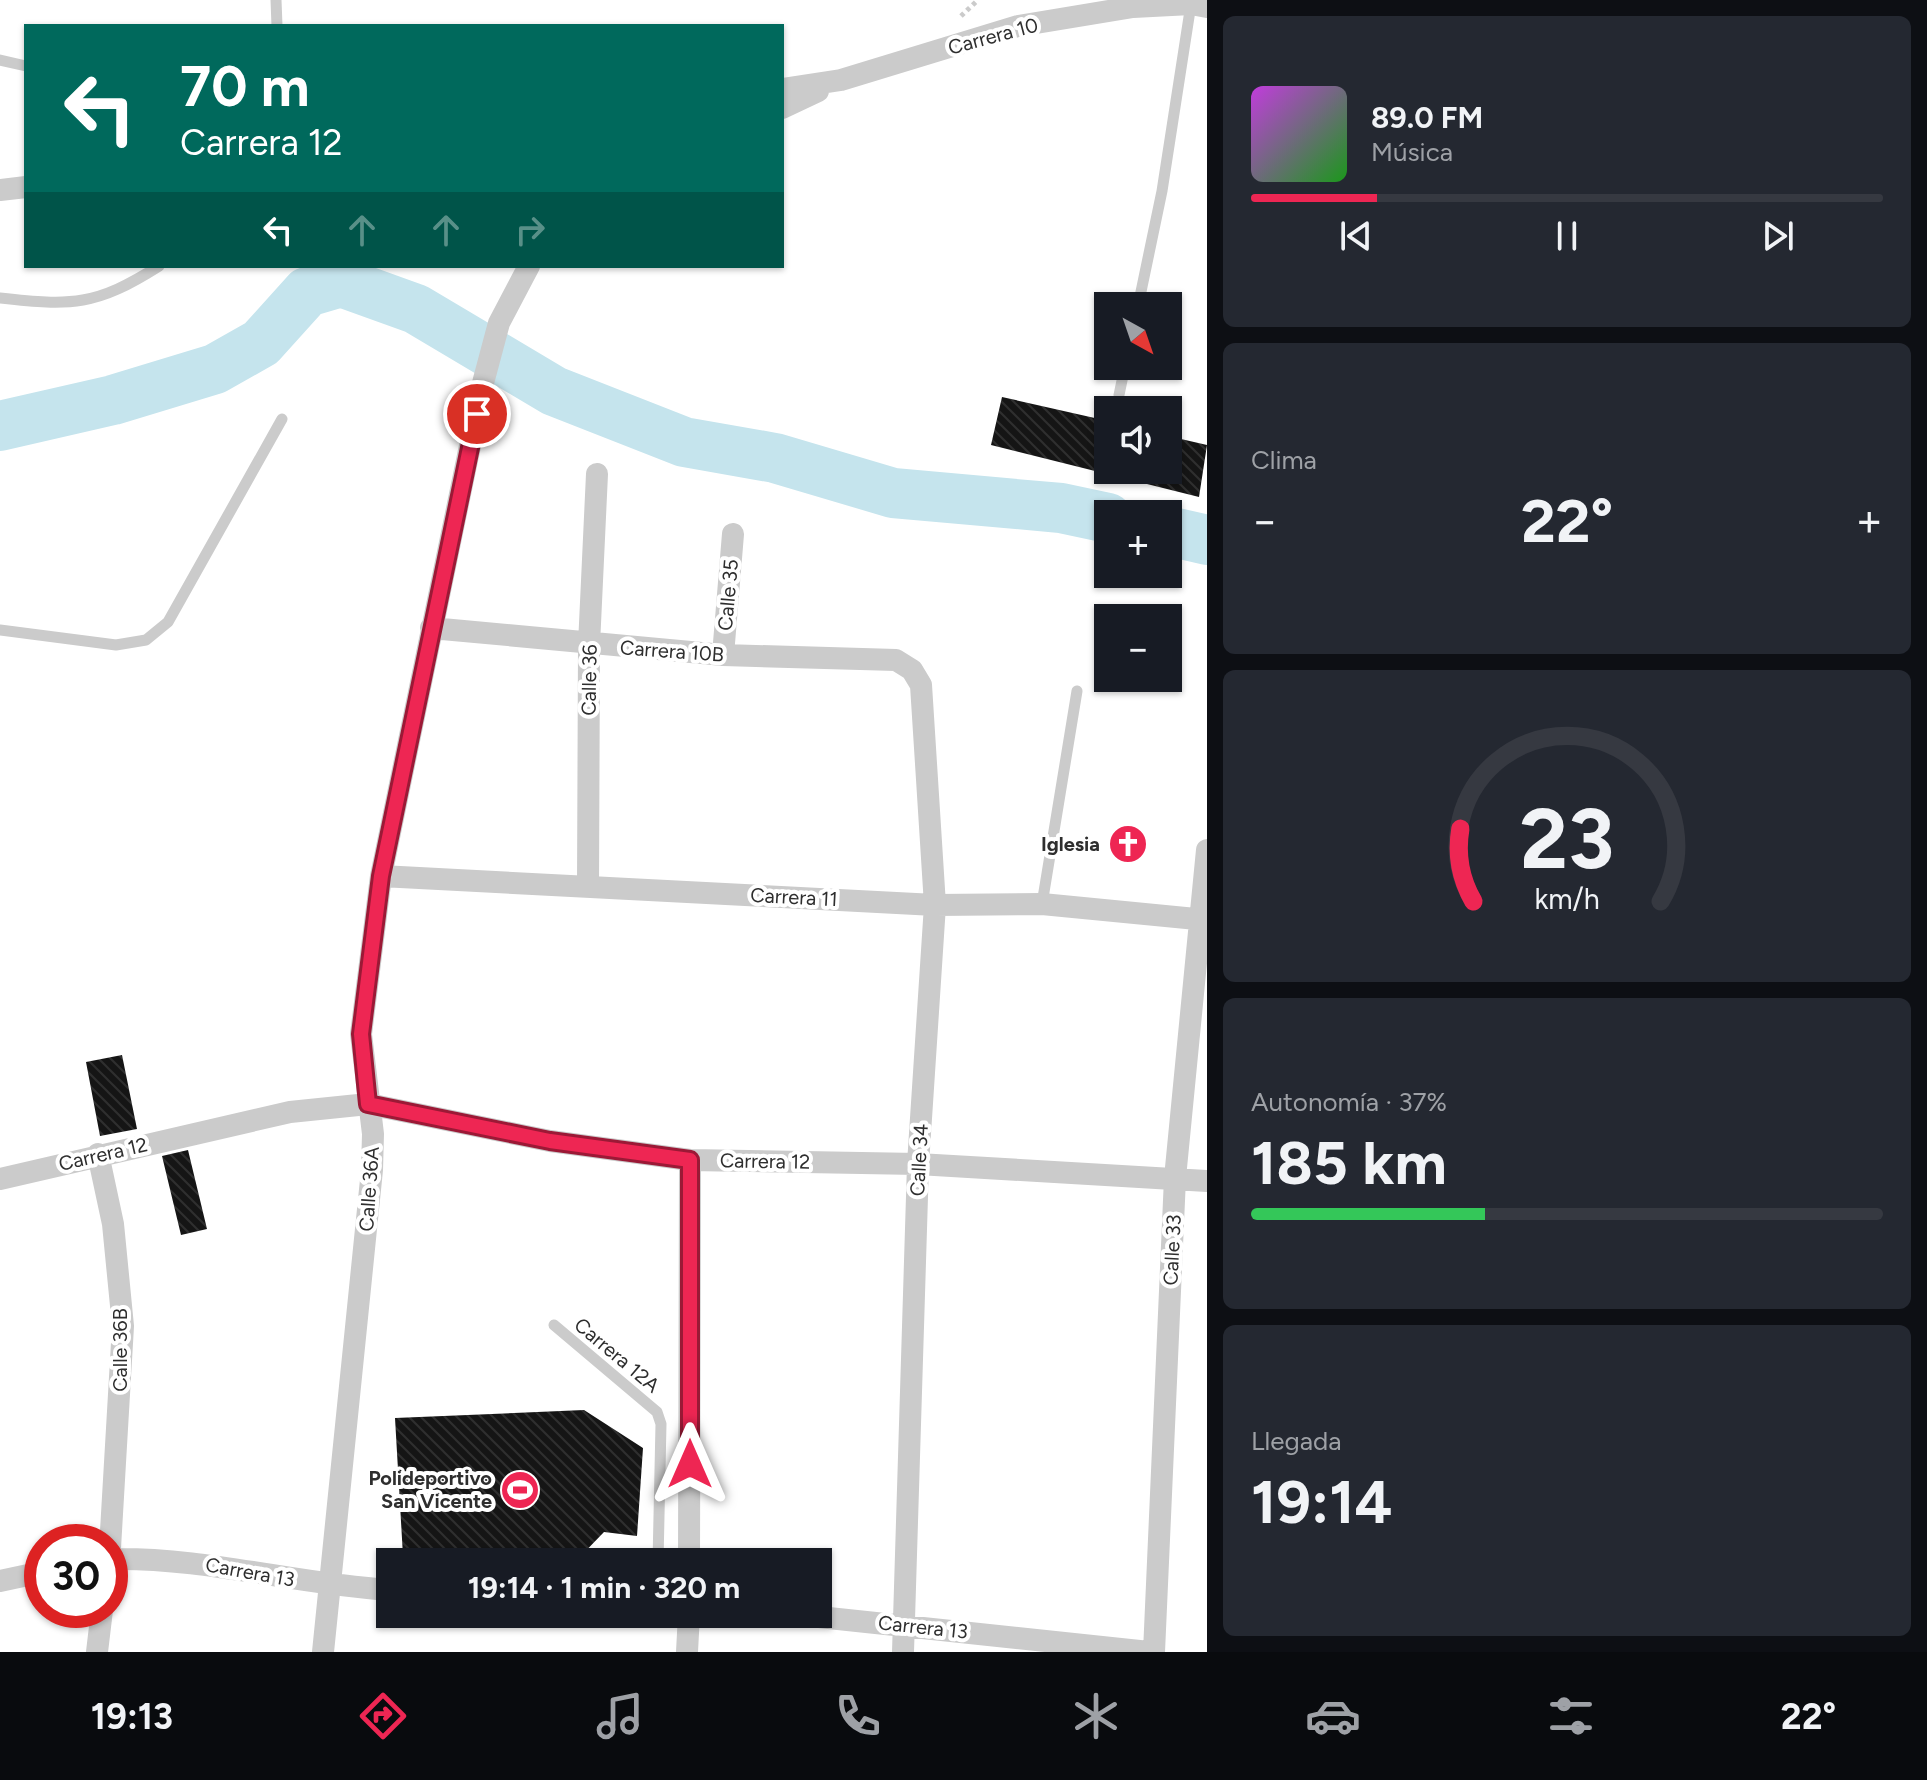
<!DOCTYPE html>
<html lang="es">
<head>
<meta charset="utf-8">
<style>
	:root { --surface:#171b24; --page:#242831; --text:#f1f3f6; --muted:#9ea1a6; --line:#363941; --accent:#ee2653 }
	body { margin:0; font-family:Figtree,sans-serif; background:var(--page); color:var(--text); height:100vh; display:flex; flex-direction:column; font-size:30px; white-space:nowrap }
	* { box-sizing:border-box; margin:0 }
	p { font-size:26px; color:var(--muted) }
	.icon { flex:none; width:44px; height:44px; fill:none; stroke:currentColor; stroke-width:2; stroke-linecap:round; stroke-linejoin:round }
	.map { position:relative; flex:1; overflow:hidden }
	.side { display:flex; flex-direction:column; gap:16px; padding:16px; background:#0d0f14; width:720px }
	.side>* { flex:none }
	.top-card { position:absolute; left:24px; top:24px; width:760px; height:244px; border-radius:0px; box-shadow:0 2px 6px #0004; background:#00695c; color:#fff; overflow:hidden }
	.needle { width:52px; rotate:140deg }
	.controls { position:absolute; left:1094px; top:292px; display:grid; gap:16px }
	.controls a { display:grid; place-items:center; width:88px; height:88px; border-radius:0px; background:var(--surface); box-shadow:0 2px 6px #0004; font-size:40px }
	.speed { position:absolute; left:24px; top:1524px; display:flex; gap:16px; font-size:40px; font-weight:700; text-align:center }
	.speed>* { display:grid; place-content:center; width:104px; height:104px; border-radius:50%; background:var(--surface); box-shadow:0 2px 6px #0004; line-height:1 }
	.speed .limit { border:12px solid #d22; background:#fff; color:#111 }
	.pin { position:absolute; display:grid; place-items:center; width:68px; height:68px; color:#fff; margin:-34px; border:4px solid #fff; border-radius:50%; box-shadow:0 2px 8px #0007 }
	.me { position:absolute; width:88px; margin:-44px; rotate:0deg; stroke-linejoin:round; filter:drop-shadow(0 0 6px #0008) }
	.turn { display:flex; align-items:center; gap:28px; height:168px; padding:0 24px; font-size:36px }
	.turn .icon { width:104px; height:104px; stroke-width:2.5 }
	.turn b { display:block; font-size:56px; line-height:68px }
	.lanes { display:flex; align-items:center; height:76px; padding:0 24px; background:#0003; justify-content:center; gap:40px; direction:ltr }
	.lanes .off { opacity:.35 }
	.big { font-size:60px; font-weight:700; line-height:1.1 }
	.side .card { flex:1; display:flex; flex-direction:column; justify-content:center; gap:12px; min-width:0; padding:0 28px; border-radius:12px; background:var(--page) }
	.side .dial { align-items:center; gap:0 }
	.dial svg { height:208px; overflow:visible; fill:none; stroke:var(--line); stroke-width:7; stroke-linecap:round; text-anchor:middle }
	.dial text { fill:var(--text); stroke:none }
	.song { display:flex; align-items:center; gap:24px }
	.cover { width:96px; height:96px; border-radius:12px; background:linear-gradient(135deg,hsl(290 70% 55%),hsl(120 70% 35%)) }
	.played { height:8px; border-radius:4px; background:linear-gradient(90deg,var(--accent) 20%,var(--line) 20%) }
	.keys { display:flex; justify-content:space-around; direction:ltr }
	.heat { display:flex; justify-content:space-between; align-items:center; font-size:44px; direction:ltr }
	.charge { height:12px; border-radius:6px; background:linear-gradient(90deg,#34c759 37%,var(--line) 0) }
	.trip { position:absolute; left:376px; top:1548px; width:456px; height:80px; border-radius:0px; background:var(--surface); box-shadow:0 2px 6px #0004; font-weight:700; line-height:80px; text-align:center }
	.menu { display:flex; height:128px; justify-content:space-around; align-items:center; background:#090b0e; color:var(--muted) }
	.menu .icon { width:56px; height:56px }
	.menu .on { color:var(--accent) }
	.menu b { font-size:36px; color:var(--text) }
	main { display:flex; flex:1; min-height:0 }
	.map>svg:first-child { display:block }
</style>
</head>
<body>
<main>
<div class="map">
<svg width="1207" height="1652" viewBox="0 0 1207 1652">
	<defs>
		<pattern id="building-back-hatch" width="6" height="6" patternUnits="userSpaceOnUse" patternTransform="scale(2)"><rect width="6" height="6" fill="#151515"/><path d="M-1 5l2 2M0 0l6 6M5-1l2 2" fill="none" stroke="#2f2f2f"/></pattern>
	</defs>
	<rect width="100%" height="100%" fill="#fff"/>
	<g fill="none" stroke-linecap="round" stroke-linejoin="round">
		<path stroke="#c5e4ed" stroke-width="50" d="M0 426 113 400 215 369 261 343 307 292 341 282 416 309 554 391 684 442 775 458 893 493 1061 508 1108 518
			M1168 531 1207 540"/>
	</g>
	<path fill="url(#building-back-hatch)" d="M1002 397 1108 421V470H1168V436L1207 445 1199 497 991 445Z
		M122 1055 137 1129 100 1136 86 1062Z
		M188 1150 207 1229 181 1235 162 1156Z
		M584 1410 643 1448 637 1536 604 1532 575 1562 403 1556 395 1418Z"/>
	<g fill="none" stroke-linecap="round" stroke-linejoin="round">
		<path stroke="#cbcbcb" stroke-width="5" stroke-dasharray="4 4" stroke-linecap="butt" d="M961 16 978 0"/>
		<path stroke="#cbcbcb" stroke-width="11" d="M276 0 277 26
			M0 60 26 66
			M0 298C72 306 96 306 159 266
			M1138 306 1162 191 1191 4
			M1119 395 1125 366
			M0 630 116 645 146 640 168 622 282 419
			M1042 904 1077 691
			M554 1325 657 1412 661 1424 658 1562"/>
		<path stroke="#cbcbcb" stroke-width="22" d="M782 89 841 80 1018 26 1133 7 1191 4 1207 7
			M782 108 818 91
			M0 190 26 187
			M431 628 723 655 896 660 912 670 921 685 935 905 918 1164 903 1652
			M723 655 733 534
			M381 876 935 905 1042 904 1207 920
			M588 885 589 645 597 474
			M98 1154 113 1224 123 1326 110 1548
			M0 1179 290 1112 368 1104 550 1141 690 1160 918 1164 1207 1181
			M110 1559C205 1557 295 1584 390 1590
			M689 1562 690 1160
			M0 1581 42 1572
			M791 1614 1149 1652
			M97 1652 102 1610
			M323 1652 372 1170 373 1134 361 1034 381 876 483 383 499 323 529 266
			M687 1652 689 1614
			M1154 1652 1175 1178 1207 850"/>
	</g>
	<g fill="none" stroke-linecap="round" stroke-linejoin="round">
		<defs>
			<path id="route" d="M477 414 381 876 361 1034 368 1104 550 1141 690 1160V1464"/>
		</defs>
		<use href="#route" stroke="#9b1936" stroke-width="20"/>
		<use href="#route" stroke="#ee2653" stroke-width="14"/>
	</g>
	<defs>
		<symbol id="church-disc" viewBox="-11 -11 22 22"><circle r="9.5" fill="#ee2653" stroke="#fff"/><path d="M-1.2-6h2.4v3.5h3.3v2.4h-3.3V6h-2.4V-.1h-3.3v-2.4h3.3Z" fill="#fff"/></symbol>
		<symbol id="stadium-disc" viewBox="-11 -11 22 22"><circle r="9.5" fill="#ee2653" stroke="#fff"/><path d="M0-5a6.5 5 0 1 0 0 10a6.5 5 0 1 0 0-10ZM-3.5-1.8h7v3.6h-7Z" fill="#fff"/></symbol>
	</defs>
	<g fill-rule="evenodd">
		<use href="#church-disc" x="1106" y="822" width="44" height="44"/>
		<use href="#stadium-disc" x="498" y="1468" width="44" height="44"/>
	</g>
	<g text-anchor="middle" stroke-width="8" stroke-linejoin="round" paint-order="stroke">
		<g font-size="20" fill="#2e2e2e" stroke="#fff">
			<text transform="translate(993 36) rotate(-15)" y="7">Carrera 10</text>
			<text transform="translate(728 595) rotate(-85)" y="7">Calle 35</text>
			<text transform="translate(672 651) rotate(4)" y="7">Carrera 10B</text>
			<text transform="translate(589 680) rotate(-89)" y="7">Calle 36</text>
			<text transform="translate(794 897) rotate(3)" y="7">Carrera 11</text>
			<text transform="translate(103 1154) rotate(-13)" y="7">Carrera 12</text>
			<text transform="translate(919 1160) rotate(-87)" y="7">Calle 34</text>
			<text transform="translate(765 1161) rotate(1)" y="7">Carrera 12</text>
			<text transform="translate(369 1189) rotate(-86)" y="7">Calle 36A</text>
			<text transform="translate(1172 1250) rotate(-87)" y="7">Calle 33</text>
			<text transform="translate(120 1350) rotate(-90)" y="7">Calle 36B</text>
			<text transform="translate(617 1355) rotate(40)" y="7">Carrera 12A</text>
			<text transform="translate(250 1572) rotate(10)" y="7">Carrera 13</text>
			<text transform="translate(923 1627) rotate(6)" y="7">Carrera 13</text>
		</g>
		<g font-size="20" font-weight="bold" fill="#2e2e2e" stroke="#fff" text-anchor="end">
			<text x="1100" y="851">Iglesia</text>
			<text x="492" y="1485">Polideportivo<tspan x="492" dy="23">San Vicente</tspan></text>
		</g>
	</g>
</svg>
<div class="controls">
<a><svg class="needle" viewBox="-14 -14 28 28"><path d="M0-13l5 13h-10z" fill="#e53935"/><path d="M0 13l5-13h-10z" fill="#9ea1a6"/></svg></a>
<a><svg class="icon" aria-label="sound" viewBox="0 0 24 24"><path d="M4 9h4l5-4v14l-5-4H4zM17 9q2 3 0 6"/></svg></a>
<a>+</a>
<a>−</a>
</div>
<div class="speed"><div class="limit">30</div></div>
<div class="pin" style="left:477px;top:414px;background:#d93025"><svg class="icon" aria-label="arrive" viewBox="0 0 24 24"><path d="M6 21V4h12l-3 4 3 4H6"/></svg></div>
<svg class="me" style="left:690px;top:1464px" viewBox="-20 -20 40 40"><path d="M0-17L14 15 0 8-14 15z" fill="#ee2653" stroke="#fff" stroke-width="4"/></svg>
<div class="trip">19:14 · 1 min · 320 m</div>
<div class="top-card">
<div class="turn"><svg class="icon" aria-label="left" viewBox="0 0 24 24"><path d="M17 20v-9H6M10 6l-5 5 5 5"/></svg><div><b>70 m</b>Carrera 12</div></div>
<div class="lanes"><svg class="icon" aria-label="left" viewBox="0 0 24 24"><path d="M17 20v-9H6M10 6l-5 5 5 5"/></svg><svg class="icon off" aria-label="ahead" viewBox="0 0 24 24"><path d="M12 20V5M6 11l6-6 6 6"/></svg><svg class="icon off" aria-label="ahead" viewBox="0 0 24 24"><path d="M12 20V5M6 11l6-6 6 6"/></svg><svg class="icon off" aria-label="right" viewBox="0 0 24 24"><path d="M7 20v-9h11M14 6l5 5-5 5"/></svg></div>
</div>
</div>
<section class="side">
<div class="card">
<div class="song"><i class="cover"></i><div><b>89.0 FM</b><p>Música</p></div></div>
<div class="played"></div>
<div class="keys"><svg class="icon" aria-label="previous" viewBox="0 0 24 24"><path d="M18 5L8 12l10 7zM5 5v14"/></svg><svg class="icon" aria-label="pause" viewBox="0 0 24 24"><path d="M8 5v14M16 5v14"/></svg><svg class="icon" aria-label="next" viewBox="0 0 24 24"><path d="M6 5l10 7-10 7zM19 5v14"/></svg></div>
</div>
<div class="card"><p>Clima</p>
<div class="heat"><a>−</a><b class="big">22°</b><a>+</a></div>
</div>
<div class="card dial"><svg viewBox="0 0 100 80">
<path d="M14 69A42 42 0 1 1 86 69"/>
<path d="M14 69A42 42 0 0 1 9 41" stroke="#ee2653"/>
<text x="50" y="56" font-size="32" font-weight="700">23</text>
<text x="50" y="72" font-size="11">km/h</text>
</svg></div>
<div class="card"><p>Autonomía · 37%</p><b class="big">185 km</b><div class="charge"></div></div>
<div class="card"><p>Llegada</p><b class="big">19:14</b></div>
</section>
</main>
<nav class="menu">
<b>19:13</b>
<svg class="icon on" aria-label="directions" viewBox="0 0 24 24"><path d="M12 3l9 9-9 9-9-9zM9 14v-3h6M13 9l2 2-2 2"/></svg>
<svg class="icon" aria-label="music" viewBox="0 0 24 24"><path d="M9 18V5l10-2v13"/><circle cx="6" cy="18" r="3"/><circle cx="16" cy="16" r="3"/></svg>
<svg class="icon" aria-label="phone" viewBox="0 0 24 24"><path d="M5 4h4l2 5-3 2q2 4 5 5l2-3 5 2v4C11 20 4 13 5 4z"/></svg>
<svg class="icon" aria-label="climate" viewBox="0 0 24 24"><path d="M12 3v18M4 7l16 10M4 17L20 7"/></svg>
<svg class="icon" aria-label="car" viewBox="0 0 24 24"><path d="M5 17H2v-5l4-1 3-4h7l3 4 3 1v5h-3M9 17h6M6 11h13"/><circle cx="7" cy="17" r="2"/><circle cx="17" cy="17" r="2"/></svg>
<svg class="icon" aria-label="filters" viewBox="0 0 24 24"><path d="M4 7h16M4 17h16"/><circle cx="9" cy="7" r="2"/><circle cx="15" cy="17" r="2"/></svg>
<b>22°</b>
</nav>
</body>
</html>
